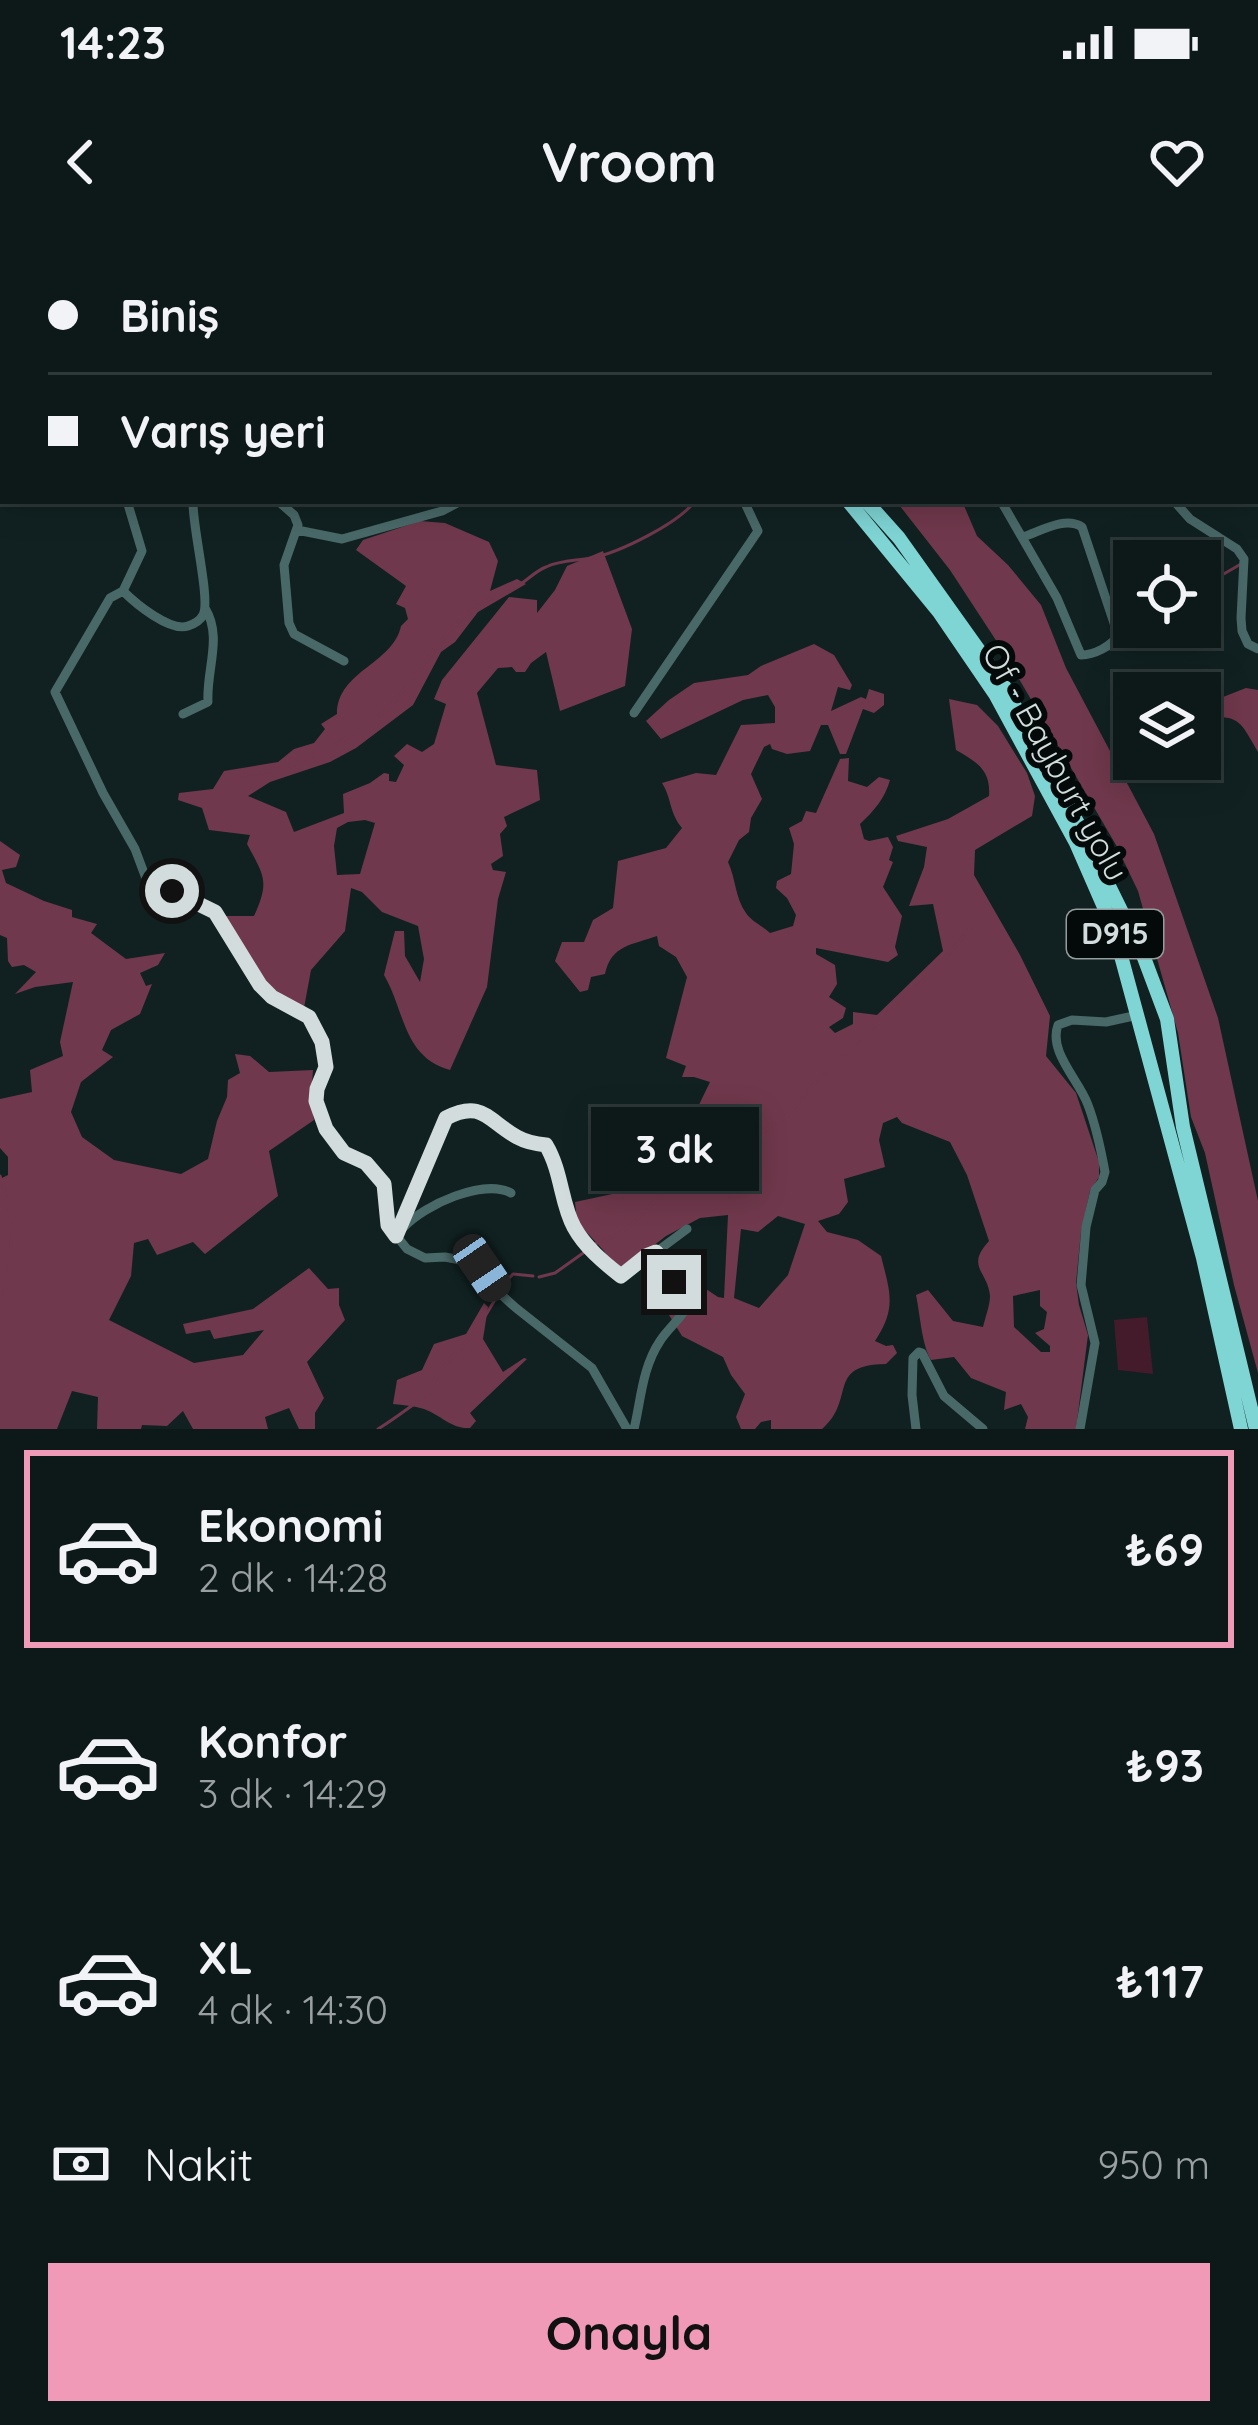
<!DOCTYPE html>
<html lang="tr">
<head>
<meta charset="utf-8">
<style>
  :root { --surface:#0d1919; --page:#1b2626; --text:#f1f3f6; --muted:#9aa0a2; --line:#2d3838; --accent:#f09ab7 }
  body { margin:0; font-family:Quicksand,sans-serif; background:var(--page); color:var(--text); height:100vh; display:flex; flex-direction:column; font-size:45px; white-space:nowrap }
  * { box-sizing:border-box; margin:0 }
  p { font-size:39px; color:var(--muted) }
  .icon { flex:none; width:66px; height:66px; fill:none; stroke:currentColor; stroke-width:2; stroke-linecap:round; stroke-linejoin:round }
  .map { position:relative; height:1189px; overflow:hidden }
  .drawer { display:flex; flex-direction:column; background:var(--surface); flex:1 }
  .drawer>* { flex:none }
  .hud { position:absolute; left:0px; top:0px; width:1260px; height:264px; box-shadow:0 6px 30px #0003,0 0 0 3px var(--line); display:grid; align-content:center; height:264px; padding:0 48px; background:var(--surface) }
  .buttons { position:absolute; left:1113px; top:300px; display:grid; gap:24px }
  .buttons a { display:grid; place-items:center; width:108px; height:108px; border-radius:0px; background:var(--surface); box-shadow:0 6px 30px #0003,0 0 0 3px var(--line); font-size:60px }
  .end { position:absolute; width:54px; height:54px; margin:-27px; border:15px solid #d2dcdc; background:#111; box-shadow:0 0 0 6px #111 }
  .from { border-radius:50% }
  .bubble { position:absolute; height:84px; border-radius:0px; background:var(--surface); box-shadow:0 6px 30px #0003,0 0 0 3px var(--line); font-size:39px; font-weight:700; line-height:84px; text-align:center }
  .car { position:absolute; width:36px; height:72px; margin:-36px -18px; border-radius:15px; box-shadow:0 0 9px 3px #0007; background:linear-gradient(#222 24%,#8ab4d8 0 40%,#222 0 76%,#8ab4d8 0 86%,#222 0) }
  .hud b { display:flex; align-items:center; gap:42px; height:114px; font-size:45px }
  .hud b+b { border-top:3px solid var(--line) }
  .hud i { width:30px; height:30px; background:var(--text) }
  ul { padding:21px 0 0; list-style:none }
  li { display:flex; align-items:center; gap:36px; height:198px; margin:0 24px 18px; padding:0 24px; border:6px solid transparent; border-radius:0px }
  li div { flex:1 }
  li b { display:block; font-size:45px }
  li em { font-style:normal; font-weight:700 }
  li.selected { border-color:var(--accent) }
  li>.icon { width:108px; height:108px; stroke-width:1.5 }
  .pay { display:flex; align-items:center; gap:30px; height:132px; padding:0 48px; font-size:45px }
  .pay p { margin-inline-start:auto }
  .button { display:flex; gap:24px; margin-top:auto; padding:24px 48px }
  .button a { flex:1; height:138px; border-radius:0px; background:var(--accent); color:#111; font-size:48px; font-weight:700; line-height:138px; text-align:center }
  .status { display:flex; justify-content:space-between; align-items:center; height:84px; padding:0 60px; background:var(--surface); direction:ltr }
  .status svg { height:33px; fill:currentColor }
  header { display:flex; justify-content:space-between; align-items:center; height:156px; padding:0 48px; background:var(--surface); font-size:54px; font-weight:700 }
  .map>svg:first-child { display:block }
  .green { fill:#431b2a }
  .forest { fill:#70384c; fill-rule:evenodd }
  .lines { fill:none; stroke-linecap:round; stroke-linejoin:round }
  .stream { stroke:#70384c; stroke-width:3 }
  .minor { stroke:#496968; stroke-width:9 }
  .highway { stroke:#7fd4d4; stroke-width:14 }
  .route { stroke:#d2dcdc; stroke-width:15 }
  .labels { text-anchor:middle; stroke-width:12; stroke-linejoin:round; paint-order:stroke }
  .shield { fill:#040909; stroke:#949d9d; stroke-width:3 }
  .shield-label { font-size:30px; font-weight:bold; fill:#d2dcdc }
  .street-label { font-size:33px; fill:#d2dcdc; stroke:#040909 }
</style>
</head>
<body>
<div class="status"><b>14:23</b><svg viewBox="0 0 49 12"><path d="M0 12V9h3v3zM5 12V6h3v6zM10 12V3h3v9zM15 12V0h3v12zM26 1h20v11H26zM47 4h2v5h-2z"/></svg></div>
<header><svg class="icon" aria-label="back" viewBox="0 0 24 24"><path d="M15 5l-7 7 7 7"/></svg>Vroom<svg class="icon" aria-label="heart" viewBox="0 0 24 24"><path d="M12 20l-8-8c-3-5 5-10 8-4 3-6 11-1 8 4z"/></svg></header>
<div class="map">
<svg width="1258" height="1189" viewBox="0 0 1258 1189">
  <rect width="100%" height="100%" fill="#112121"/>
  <path class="green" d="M1147,1077L1153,1134L1118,1130L1114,1080Z"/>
  <path class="forest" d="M896,261H962L977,296L1008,325L1041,365L1066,428L1154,594L1218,778L1258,961V1133L1234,1045L1205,913L1191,877L1178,793L1138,651L1116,605L1001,408L950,330Z
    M420,281L445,283L489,302L498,321L490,351L517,339L526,344L478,372L455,402L441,412L413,465L356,508L330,522L270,542L248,556L286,572L294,592L344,573L343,554L370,543L384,533L389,534V541L396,542L404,525L394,516L407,504L422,512L434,504L446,464L434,459L442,440L509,357L537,360V373L555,350L567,326L603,311L632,389L625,446L560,471L546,412L531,423L525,432H516L512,427L498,428L477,453L496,525L537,530L540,560L504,577L507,586L500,594L503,616L491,624L493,630L506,632L498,659L487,747L450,830C403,817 405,771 384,735L395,691H404L405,716L420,742L424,719L418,686L382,672L362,652L351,648L345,691L311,730L304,768C258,744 245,720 223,676H254C270,641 264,636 247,604L250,595L209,590L202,568L178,560L179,553L213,549L224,531L278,522L294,509L314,503L325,489L321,484L337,474C337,431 393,424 401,386L408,379L405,368L396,364L406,346L356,310L363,300ZM365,580L375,583L360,634L337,635L334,606L337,588L348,582Z
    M814,404L834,415L852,445L850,450L838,447L831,471L861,457L866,459L869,449L884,454V465L874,473L863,469L846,514H840L828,485H821L810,511L787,514L772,509L770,504L764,507L751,534L762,559L751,578L749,592L739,600L728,622C736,639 735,658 746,673C752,682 763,686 770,693L793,686L796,675L787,658L776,648L777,641L791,634L794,604L789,588L802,581L806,571L816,573L840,519L849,518L848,541L867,547L879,537L890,540C885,558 874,571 860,584L864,599L869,601L888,597L893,607L889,620L893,622L883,647L902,676L895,707L898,715L888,722L816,708V714L835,725L837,744L829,757L846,768L843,778L829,787L835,793L853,784V772L877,775L943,711L933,664L909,666L924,627L927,607L898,601L896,596L948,579L989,556C991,530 977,522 956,510L949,459L977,465L998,486L1027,533L1035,556L1032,576L975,610L974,635L1020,715L1050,776L1046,816L1076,853L1099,922V937L1090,951L1081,992L1076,1043L1079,1065L1088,1095L1076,1189H1025L1028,1177L1021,1164L1004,1170L1006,1152L971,1138L954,1117L931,1120C922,1106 920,1074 916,1055L928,1050L953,1081L983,1087C985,1078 990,1065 990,1056C988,1031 965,1027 989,1001L967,935L950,902L902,883L897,877L883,883L879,900L885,927L844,939L848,962L839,974L818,981L827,992L858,1000L881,1016C890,1052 897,1068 875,1101L886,1106L893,1105L897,1113L886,1124C825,1125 857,1159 822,1189H771V1180L761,1182L755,1189H741L736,1177L745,1154L731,1135L723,1117L682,1096L669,1075L671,1064L687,1044L697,1043L718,1057L724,1058L728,975L700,978L666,996L623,1029L610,1023L604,1011L577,982L575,962L645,947L663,905L694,887L695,873L710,842L694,837H682L686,826L666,818L687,737L676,717L659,706L657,696C632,705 611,705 605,734L591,737L588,750L580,752L555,721L562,702H584L593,680L613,668L618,621L666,608L682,588C669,572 672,559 662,543L696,533L716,535L741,485L775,483V467L768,455L743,460L661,499L646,481L669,460L694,443L748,435L761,426ZM778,976L805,984L788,1035L759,1068L734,1058L741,989L758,992ZM1040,1050V1066L1047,1072L1044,1089L1035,1093L1050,1106V1112H1041L1014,1087L1013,1056Z
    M1246,448L1258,450V512C1240,481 1240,474 1201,478L1200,466Z
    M0,601L20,615L16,627L2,630L6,643L44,661L72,670V677L97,684L91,693L126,719L165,713L158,725L140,733L146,746L152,744L140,774L111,790L102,810L113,817L81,842L71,872L82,897L114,920L181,934L208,919L217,881L227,857L228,840L240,833L235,814L250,816L269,832L313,830L311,857L314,880L269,911L278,956L205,1014L193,1002L157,1015L148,999L134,1003L131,1036L109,1080L194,1123L243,1115L264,1090L214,1099L210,1090L186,1094L183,1084L253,1069L309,1028L328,1049L339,1048V1065L345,1080L307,1122L324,1158L315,1173V1189H299L289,1168L265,1177L268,1189H193L183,1171L167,1186L142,1185L141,1189H97L98,1157L72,1151L57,1189H0V939L8,935V917L0,908V859L32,852L30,830L63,816L60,802L73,742L35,747L15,754L36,732L24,725L12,727L8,721L7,698L0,695Z
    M484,1063L488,1067L483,1099L503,1132L524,1118L527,1119L470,1173L476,1181L470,1188C451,1189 441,1175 424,1169C414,1166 403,1165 393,1164L397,1140L422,1130L434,1104L466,1094Z"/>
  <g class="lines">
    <path class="stream" d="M1257,77L1258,75
      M1257,250L1258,251
      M1208,343L1241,324
      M243,535C259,533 274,532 289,526C323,513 374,486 397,458C426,426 445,386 482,363C493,356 505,353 516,347C527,341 535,331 546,327C561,320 576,321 591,318C619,313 679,283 695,261
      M669,930L670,921L684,904L701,899L743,901L771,887L787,876L820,837L936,729L972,686
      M0,936C18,984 11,1026 0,1073
      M594,1004C626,996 646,972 667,946L668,940
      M539,1037L555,1033L586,1011
      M501,1047L513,1034L533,1036
      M378,1189C396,1178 412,1165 430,1153C437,1128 453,1117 469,1099C480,1087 488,1071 496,1058"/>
    <path class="minor" d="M207,0V3
      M401,0L404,3
      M500,0L503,3
      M735,0L738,3
      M745,0L747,3
      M973,0L977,3
      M953,3L955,0
      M193,261C192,286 211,361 203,375C200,381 194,384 188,386C170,392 136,364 123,351L110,358L55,452L103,553L135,609L147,641L190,658L215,672L260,745L272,757L309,777L322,802L327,827L317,849L316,861L326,889L344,913L366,923L384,944L388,985L407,1009L425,1018L445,1017L471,1022L482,1028L497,1051L516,1068L592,1128L627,1189
      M278,261L294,275L298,285L284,325L289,383L294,394L344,421
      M1001,261L1057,358L1081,415C1094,415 1112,406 1118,395L1082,287C1065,276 1041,291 1023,297
      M1174,261L1190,279L1237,309L1244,319L1241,378L1242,391L1248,404L1258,409
      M297,290L342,299L442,271L461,261
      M123,351L142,311L127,261
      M634,473L758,291L744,261
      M183,474L208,462C206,430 223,397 205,368
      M404,987C424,965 484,938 511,953
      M396,996L446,878C482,859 488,881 517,897C525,902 536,904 546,905L554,918L573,985L599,1019L621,1036L646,1016L656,1012C661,1017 686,1056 687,1061C687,1064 686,1067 685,1070C678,1081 667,1090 660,1101C642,1128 641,1160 634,1189
      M656,1012L687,989
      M916,1189L912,1155L913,1118L919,1112L922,1113L944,1156L983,1189
      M1080,1189L1095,1103L1081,1045L1086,987L1095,950L1102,942L1105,932C1101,910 1096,886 1088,865C1079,840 1048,812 1058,785L1072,780L1106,782L1138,775"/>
    <path class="highway" d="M603,0L606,3
      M620,0L622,3
      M848,261L939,372L995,454L1076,603L1114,690L1203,1018L1241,1189
      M866,261L899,298L1003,444L1081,589L1143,715L1167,779L1183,887L1256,1189"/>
  </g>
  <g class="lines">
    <path class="route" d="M172,651L215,672L260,745L272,757L309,777L322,802L326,827L317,849L316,861L326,889L344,913L366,923L384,944L388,985L396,996L446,878C482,859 488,881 517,897C526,902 536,904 546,905C562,932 561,964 574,987C585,1007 603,1022 621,1036L646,1016L656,1012L671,1030L674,1042"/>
  </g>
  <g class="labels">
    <rect class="shield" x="1067" y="670" width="96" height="48" rx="9"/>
    <g class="shield-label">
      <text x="1115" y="704">D915</text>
    </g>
    <g class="street-label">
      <text transform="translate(1056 522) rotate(61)" y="12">Of - Bayburt yolu</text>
    </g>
  </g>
</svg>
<div class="buttons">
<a><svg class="icon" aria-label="locate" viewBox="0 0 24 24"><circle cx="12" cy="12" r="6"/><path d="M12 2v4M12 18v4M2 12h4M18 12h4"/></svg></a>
<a><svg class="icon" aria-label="layers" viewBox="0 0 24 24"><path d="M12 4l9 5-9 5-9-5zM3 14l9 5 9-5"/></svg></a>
</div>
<i class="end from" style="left:172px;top:651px"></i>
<i class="end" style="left:674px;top:1042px"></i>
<div class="bubble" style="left:591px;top:867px;width:168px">3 dk</div>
<i class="car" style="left:482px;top:1028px;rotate:146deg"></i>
<div class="hud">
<b><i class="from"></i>Biniş</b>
<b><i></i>Varış yeri</b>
</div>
</div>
<section class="drawer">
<ul>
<li class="selected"><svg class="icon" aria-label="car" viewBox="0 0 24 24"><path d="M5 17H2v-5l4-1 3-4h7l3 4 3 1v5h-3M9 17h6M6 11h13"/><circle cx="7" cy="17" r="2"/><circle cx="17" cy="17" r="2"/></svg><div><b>Ekonomi</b><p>2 dk · 14:28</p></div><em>₺69</em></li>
<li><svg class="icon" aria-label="car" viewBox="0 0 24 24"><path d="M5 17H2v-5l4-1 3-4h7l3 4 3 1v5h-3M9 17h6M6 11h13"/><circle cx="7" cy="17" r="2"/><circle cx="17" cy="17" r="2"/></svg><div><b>Konfor</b><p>3 dk · 14:29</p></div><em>₺93</em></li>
<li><svg class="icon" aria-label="car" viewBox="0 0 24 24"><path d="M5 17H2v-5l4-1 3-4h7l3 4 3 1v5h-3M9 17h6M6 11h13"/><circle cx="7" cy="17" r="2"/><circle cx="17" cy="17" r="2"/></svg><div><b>XL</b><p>4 dk · 14:30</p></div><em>₺117</em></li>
</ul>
<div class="pay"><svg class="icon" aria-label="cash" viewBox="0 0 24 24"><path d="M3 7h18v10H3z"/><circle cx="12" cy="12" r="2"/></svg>Nakit<p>950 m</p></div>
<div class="button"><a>Onayla</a></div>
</section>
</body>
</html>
